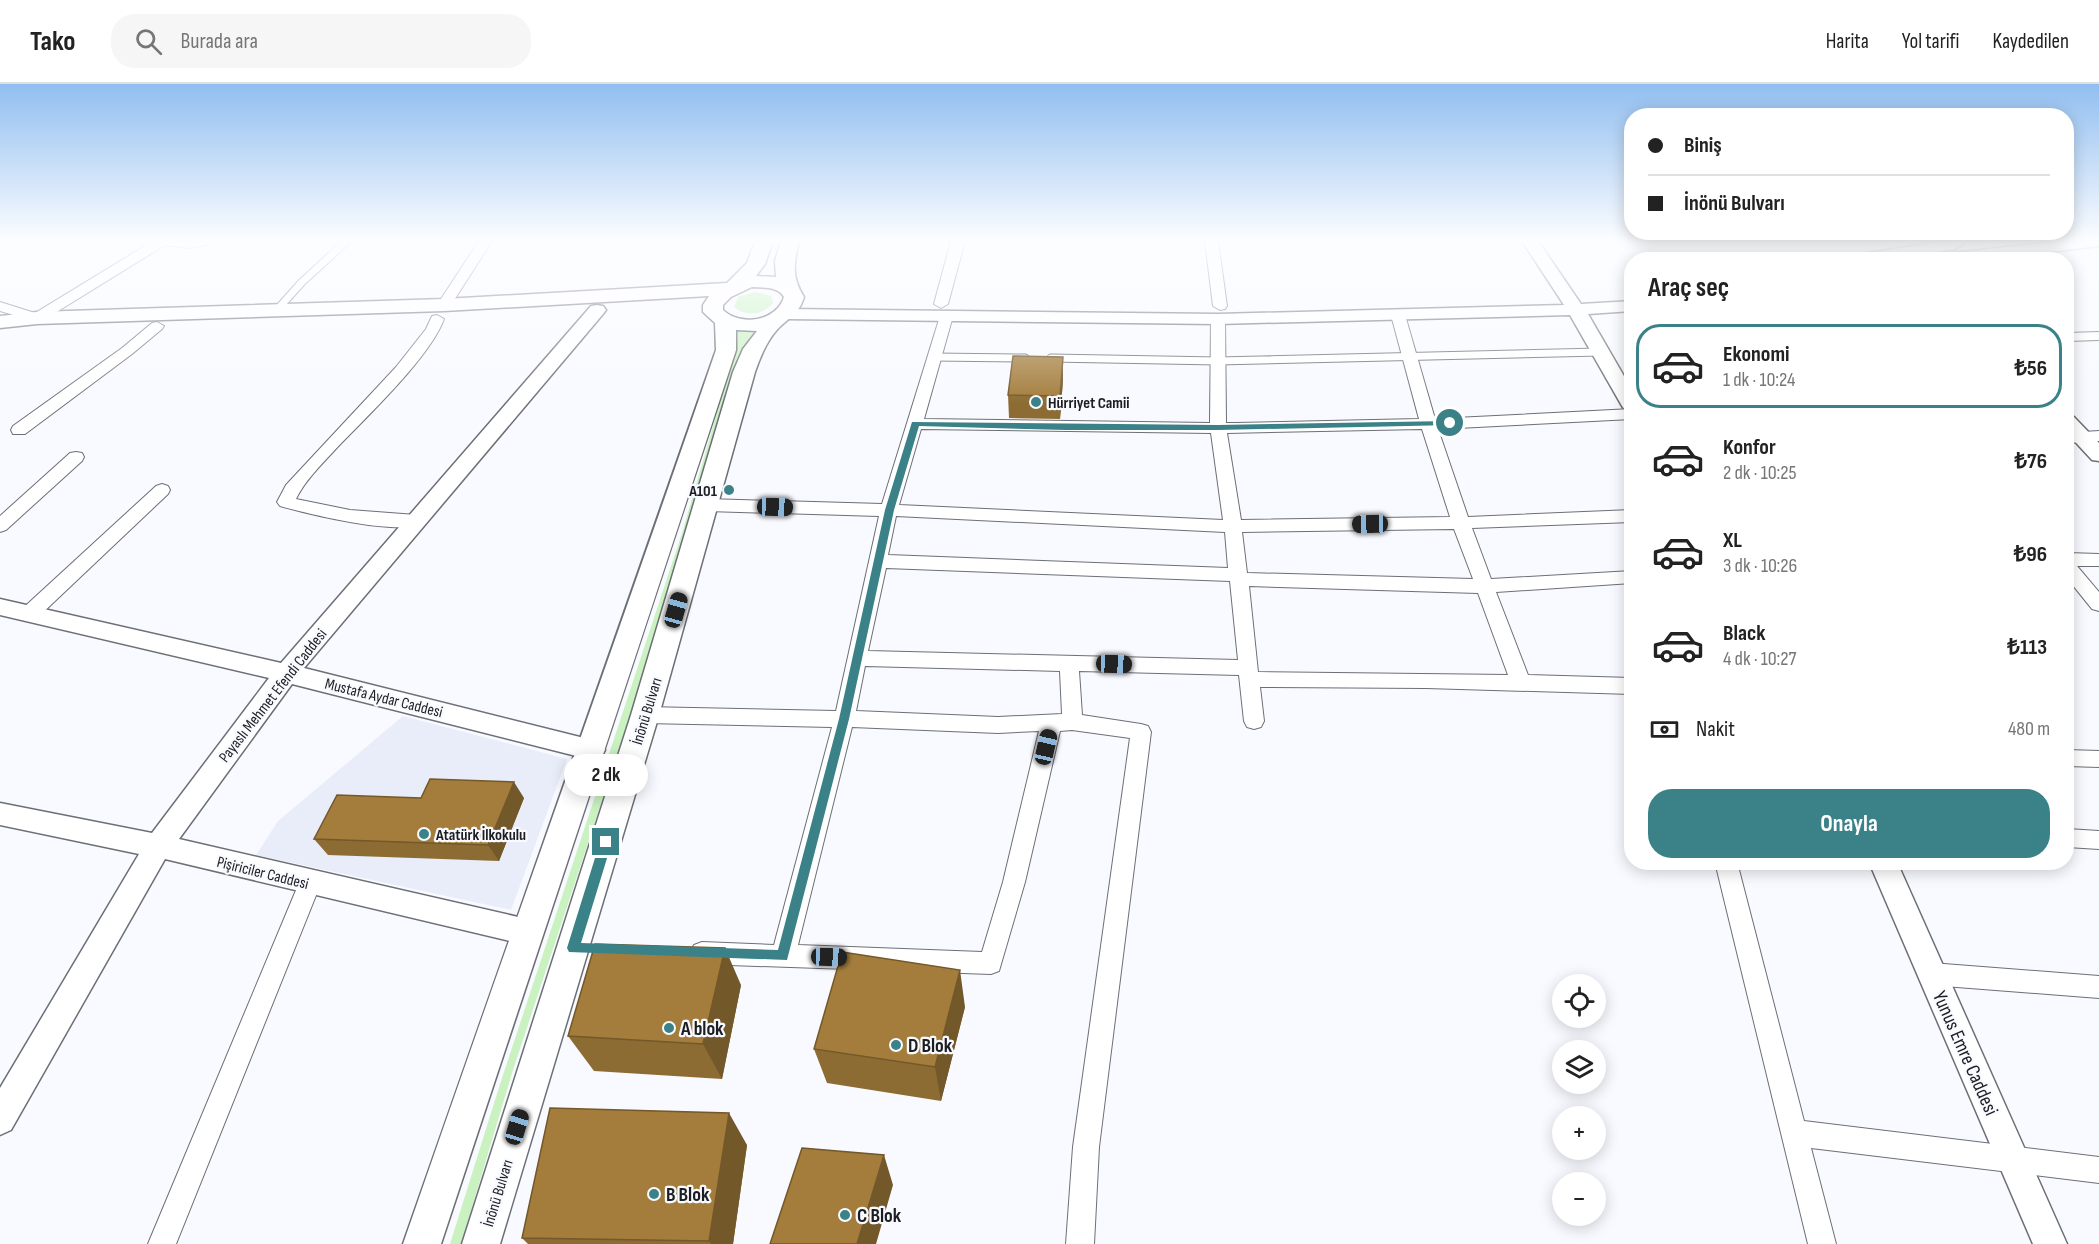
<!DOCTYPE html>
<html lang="tr">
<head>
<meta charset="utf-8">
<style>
  :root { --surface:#fff; --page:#f6f6f6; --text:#222; --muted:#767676; --line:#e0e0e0; --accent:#3a8288 }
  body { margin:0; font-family:"Sofia Sans Condensed",sans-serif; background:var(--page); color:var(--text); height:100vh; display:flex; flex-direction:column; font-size:22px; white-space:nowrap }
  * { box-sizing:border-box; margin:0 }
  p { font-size:20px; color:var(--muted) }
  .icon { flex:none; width:33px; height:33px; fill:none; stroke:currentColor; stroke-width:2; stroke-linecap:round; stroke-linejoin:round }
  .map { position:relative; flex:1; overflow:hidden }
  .details { position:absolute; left:1624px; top:168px; width:450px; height:618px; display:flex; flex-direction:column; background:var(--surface); border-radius:24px; box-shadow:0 3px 15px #0003 }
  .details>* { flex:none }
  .banner { position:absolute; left:1624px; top:24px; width:450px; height:132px; border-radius:24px; box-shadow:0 3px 15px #0003; display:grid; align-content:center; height:132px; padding:0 24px; background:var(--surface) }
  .tools { position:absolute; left:1552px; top:890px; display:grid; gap:12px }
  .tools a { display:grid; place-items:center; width:54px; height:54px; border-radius:50%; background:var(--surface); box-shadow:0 3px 15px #0003; font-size:30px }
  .end { position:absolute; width:27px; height:27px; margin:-14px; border:8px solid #3a8288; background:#fff; box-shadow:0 0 0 3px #fff }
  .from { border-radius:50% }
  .bubble { position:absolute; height:42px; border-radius:21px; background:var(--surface); box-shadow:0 3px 15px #0003; font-size:20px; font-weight:700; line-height:42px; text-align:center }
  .car { position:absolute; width:18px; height:36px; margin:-18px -9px; border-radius:8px; box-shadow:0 0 4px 2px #0007; background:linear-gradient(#222 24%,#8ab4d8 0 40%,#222 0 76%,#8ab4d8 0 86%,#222 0) }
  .banner b { display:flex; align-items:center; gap:21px; height:57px; font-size:22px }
  .banner b+b { border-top:2px solid var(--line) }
  .banner i { width:15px; height:15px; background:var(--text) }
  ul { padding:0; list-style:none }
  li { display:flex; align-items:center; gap:18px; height:84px; margin:0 12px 9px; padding:0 12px; border:3px solid transparent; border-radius:24px }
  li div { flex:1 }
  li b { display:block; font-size:22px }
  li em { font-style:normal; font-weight:700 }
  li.selected { border-color:var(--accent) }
  li>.icon { width:54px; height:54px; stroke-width:1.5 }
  h2 { padding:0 24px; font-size:27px; line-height:72px }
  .pay { display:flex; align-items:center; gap:15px; height:66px; padding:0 24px; font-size:22px }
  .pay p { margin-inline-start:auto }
  .button { display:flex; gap:12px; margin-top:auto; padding:12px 24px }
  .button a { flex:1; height:69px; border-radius:24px; background:var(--accent); color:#fff; font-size:24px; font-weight:700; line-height:69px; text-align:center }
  header { display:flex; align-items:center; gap:36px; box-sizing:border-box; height:84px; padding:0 30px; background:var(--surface); border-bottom:2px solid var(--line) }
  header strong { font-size:28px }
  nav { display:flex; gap:33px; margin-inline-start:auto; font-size:21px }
  .search { width:420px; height:54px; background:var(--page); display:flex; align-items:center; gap:15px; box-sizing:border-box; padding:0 21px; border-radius:24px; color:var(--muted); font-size:22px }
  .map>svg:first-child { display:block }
  .built { fill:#e8edf9 }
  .green { fill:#caf2c1 }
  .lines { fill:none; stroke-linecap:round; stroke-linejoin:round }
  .service-casing { stroke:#6c6f76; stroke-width:9 }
  .minor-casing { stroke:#6c6f76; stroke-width:2 }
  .tertiary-casing { stroke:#6c6f76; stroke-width:3 }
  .secondary-casing { stroke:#6c6f76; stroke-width:3 }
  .service { stroke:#fff; stroke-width:7 }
  .minor { fill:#fff; fill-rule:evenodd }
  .tertiary { fill:#fff; fill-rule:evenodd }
  .secondary { fill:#fff; fill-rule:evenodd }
  .wall { fill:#8d6c34 }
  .shaded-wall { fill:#73582a }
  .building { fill:#a47d3c; stroke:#73582a; stroke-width:1.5 }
  .route { fill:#3a8288 }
  .poi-dot { fill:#3a8288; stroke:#f8faff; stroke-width:2 }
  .labels { text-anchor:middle; stroke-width:4.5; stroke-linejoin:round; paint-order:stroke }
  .poi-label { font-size:16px; font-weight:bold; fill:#1d1e21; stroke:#f8faff; text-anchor:start }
  .street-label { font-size:16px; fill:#1d1e21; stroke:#f8faff }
  .near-poi-label { font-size:20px; font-weight:bold; fill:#1d1e21; stroke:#f8faff; text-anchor:start }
  .near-street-label { font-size:20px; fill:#1d1e21; stroke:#f8faff }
</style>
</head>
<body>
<header>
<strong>Tako</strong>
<div class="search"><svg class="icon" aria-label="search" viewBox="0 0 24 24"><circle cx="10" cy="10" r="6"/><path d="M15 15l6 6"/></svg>Burada ara</div>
<nav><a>Harita</a><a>Yol tarifi</a><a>Kaydedilen</a></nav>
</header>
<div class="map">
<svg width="2099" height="1160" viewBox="0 0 2099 1160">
  <rect width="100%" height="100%" fill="#f8faff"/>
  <path class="built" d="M403,632L567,675L511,826L256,771L278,737Z"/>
  <path class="green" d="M755,208L771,212L773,219C764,231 745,233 734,223L738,213Z
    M757,247L746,259L734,288L642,596L513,986L461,1160H450L501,997L682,449L737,260L735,248Z"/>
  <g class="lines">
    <g class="service-casing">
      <path id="service" d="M276,227L302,198L347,157
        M934,273L1025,274
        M1051,274L1218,277L1601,268"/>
    </g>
    <g class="minor-casing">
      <path id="minor" d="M153,157L208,158L206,161L189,164L165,161L42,237L37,238L0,227V218L35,229Z
        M479,157H492L449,224H439L437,221Z
        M951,157H965L948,220L941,224L934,220Z
        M1205,157H1218L1227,222L1225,225L1220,226L1213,222Z
        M1398,227L1405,231L1435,335L1632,325V335L1438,345L1468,433L1632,426V438L1472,444L1491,495L1632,487V499L1496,508L1528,591L1632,594V610L1426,604L1260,603L1264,637L1261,643L1254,645L1247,643L1244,637L1239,591L1079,587L1082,631L1141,640L1148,642L1151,648L1099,1063L1094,1160H1066L1073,1063L1130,654L1072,646L1060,647L1025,798L999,887L991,890L702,880L694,877L690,869L694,861L702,858L774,861L832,643L645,639L638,637L635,631L638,625L645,623L836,627L879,432L707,427L701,425L698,421L701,417L707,415L882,420L941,229L946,228L953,232L924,335L1210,339L1211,235L1218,231L1225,235L1226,339H1236L1419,335L1391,231ZM921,345L1211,349L1223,436L899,421ZM1422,345L1450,433L1241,436L1227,349ZM896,432L1225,448L1228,484L888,471ZM1454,445L1473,495L1247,489L1242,448ZM886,484L1230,497L1238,576L868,567ZM1249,502L1478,509L1508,591L1258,588ZM865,582L1060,587L1062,630L998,633L856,627ZM852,643L998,649L1039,647L1003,798L982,868L798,861Z
        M437,231L444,235C430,274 363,336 333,368C320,382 304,398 296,415L350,426L416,431L422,433L425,437L422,441C391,450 312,431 280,422L277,418L286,401L396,283L426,245L432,232Z
        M157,238L164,242L162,245L132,270L25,350H13L11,346L13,342L122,264L152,239Z
        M2099,248V256L2067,257V249Z
        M2099,347V357L2067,359V349Z
        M76,368L82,369L84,373L82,377L6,446L0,448V432L70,369Z
        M162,400L168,402L170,406L168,410L36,535L29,537L22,535L20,530L22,525L156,402Z
        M2067,469L2099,470V482H2077L2099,508V527L2092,525L2067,494Z
        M2067,666L2099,667V683L2067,682Z
        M2067,745L2099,747V765L2067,763Z
        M1715,778H1737L1804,1037L2099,1073V1099L1811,1064L1836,1160H1808Z
        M310,789L318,792L321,799L176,1160H148L299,799L302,792Z
        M1931,879L2099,892V914L1931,901L1923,898L1919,890L1923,882Z"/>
    </g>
    <g class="tertiary-casing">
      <path id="tertiary" d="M1522,157H1538L1581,220L1632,217V227L1588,230L1632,306V328L1625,326L1622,322L1570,231L1218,240L787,235L781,234L778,230L781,226L787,225L1218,230L1564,221Z
        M1945,157H1961L1963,160L1955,165L1890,176H1848L1856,171Z
        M2060,157H2099V162L1983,176H1927L1935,171Z
        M597,221L603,222L606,226L603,230L304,584L592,656L601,659L605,666L601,673L592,676L292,600L179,755L527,835L537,839L541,848L537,857L527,861L165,775L11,1046L0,1051V1004L139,770L0,741V719L152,749L269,594L0,531V515L281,579L591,222Z
        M2067,331L2074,333L2099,359V377L2092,376L2067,349Z
        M1869,778H1897L2067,1160H2033Z"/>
    </g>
    <g class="secondary-casing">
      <path id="secondary" d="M755,157H773L765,180L756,192L776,193L775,177L781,157H799C794,179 791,192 804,213C800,226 794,231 784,239C769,251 761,271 755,288L659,631L500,1160H462L631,631L733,288L743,265L757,247L736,246V266C639,564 539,862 441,1160H403C506,862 613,565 716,266L715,239L703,228V221L709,212L444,227L37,240L0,244V232L37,228L444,215L727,199L747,179ZM752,203C763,204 778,202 784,213C777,237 741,243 723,226V221L731,213Z"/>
    </g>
    <use href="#service" class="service"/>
    <use href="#minor" class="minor"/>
    <use href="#tertiary" class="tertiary"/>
    <use href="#secondary" class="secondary"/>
  </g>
  <path class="wall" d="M1063,296L1060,335L1009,334L1008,311Z
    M421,714H524L499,777L328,771L314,755Z
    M741,901L722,995L594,987L568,952Z
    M965,923L941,1017L827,999L814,965Z
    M747,1061L733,1160H528L522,1154Z"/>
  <path class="shaded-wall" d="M1063,273V296L1060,335V312Z
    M514,698L524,714L499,777L488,761Z
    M725,864L741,901L722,995L703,960Z
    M960,886L965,923L941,1017L935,983Z
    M729,1029L747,1061L733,1160H711L709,1157Z
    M884,1071L893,1101L876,1160H857Z"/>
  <path class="building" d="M1013,272L1063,273L1060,312L1008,311Z
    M430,695L514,698L488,761L314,755L337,711L421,714Z
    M595,860L725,864L703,960L568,952Z
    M842,868L960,886L935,983L814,965Z
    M550,1024L729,1029L709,1157L522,1154Z
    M802,1064L884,1071L857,1160H770Z"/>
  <linearGradient id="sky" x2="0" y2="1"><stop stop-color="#91bef0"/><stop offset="0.49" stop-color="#fcfdff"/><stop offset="1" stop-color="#fcfdff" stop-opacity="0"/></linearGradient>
  <rect width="2099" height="319" fill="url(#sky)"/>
  <path class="route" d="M1450,337H1453V341L1218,346H1066L919,342L894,426L849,635L787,876L569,868L567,864L600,758L606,753L612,758L581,859L778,866L839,635L885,426L912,338L1218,341Z"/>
  <g class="poi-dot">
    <circle cx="1036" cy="318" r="6"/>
    <circle cx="729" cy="406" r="6"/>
    <circle cx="424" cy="750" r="6"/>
    <circle cx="669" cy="944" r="6"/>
    <circle cx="896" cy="961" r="6"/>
    <circle cx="654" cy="1110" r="6"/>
    <circle cx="845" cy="1131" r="6"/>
  </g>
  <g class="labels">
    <g class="poi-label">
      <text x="1048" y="324">Hürriyet Camii</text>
      <text x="717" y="412" text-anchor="end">A101</text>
      <text x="436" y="756">Atatürk İlkokulu</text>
    </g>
    <g class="street-label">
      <text transform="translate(272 611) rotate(-52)" y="6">Payaslı Mehmet Efendi Caddesi</text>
      <text transform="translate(384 613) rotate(14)" y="6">Mustafa Aydar Caddesi</text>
      <text transform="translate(646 627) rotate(-73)" y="6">İnönü Bulvarı</text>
      <text transform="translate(263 788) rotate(14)" y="6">Pişiriciler Caddesi</text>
      <text transform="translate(497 1109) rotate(-73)" y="6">İnönü Bulvarı</text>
    </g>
    <g class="near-poi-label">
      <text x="681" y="951">A blok</text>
      <text x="908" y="968">D Blok</text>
      <text x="666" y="1117">B Blok</text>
      <text x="857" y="1138">C Blok</text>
    </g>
    <g class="near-street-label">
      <text transform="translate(1966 969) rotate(66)" y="7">Yunus Emre Caddesi</text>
    </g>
  </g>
</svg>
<div class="tools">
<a><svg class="icon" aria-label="locate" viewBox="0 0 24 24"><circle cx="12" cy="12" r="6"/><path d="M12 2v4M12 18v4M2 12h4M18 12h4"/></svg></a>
<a><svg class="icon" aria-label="layers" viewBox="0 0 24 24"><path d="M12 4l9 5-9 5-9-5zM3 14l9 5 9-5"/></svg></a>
<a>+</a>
<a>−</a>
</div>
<i class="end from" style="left:1450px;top:339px"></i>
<i class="end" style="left:606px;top:758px"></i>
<div class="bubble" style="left:564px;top:670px;width:84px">2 dk</div>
<i class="car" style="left:775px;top:423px;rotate:92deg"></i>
<i class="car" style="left:1370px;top:440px;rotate:269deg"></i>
<i class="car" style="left:676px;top:526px;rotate:16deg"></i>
<i class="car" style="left:1114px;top:580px;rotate:92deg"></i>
<i class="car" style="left:1046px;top:663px;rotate:13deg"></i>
<i class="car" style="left:829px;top:873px;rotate:92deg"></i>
<i class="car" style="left:517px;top:1043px;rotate:17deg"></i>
<div class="banner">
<b><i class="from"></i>Biniş</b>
<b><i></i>İnönü Bulvarı</b>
</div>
<section class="details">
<h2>Araç seç</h2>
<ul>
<li class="selected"><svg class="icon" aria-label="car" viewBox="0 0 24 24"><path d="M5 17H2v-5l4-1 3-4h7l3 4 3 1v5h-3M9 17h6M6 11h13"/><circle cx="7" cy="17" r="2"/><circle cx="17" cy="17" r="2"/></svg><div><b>Ekonomi</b><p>1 dk · 10:24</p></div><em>₺56</em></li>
<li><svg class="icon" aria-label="car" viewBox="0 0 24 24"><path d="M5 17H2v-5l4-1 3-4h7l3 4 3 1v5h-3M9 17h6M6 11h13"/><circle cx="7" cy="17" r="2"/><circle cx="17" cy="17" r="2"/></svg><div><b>Konfor</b><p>2 dk · 10:25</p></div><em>₺76</em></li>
<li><svg class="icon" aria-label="car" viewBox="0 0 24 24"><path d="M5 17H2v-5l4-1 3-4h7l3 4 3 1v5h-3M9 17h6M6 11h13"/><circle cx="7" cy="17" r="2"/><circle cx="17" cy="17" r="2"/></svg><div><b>XL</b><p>3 dk · 10:26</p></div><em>₺96</em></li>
<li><svg class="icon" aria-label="car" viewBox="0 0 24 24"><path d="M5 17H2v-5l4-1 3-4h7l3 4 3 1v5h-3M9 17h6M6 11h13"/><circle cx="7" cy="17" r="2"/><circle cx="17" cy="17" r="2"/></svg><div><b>Black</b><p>4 dk · 10:27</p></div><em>₺113</em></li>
</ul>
<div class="pay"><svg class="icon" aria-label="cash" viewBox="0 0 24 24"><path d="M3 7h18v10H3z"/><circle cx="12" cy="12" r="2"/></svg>Nakit<p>480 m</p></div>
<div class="button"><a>Onayla</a></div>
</section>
</div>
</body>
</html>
